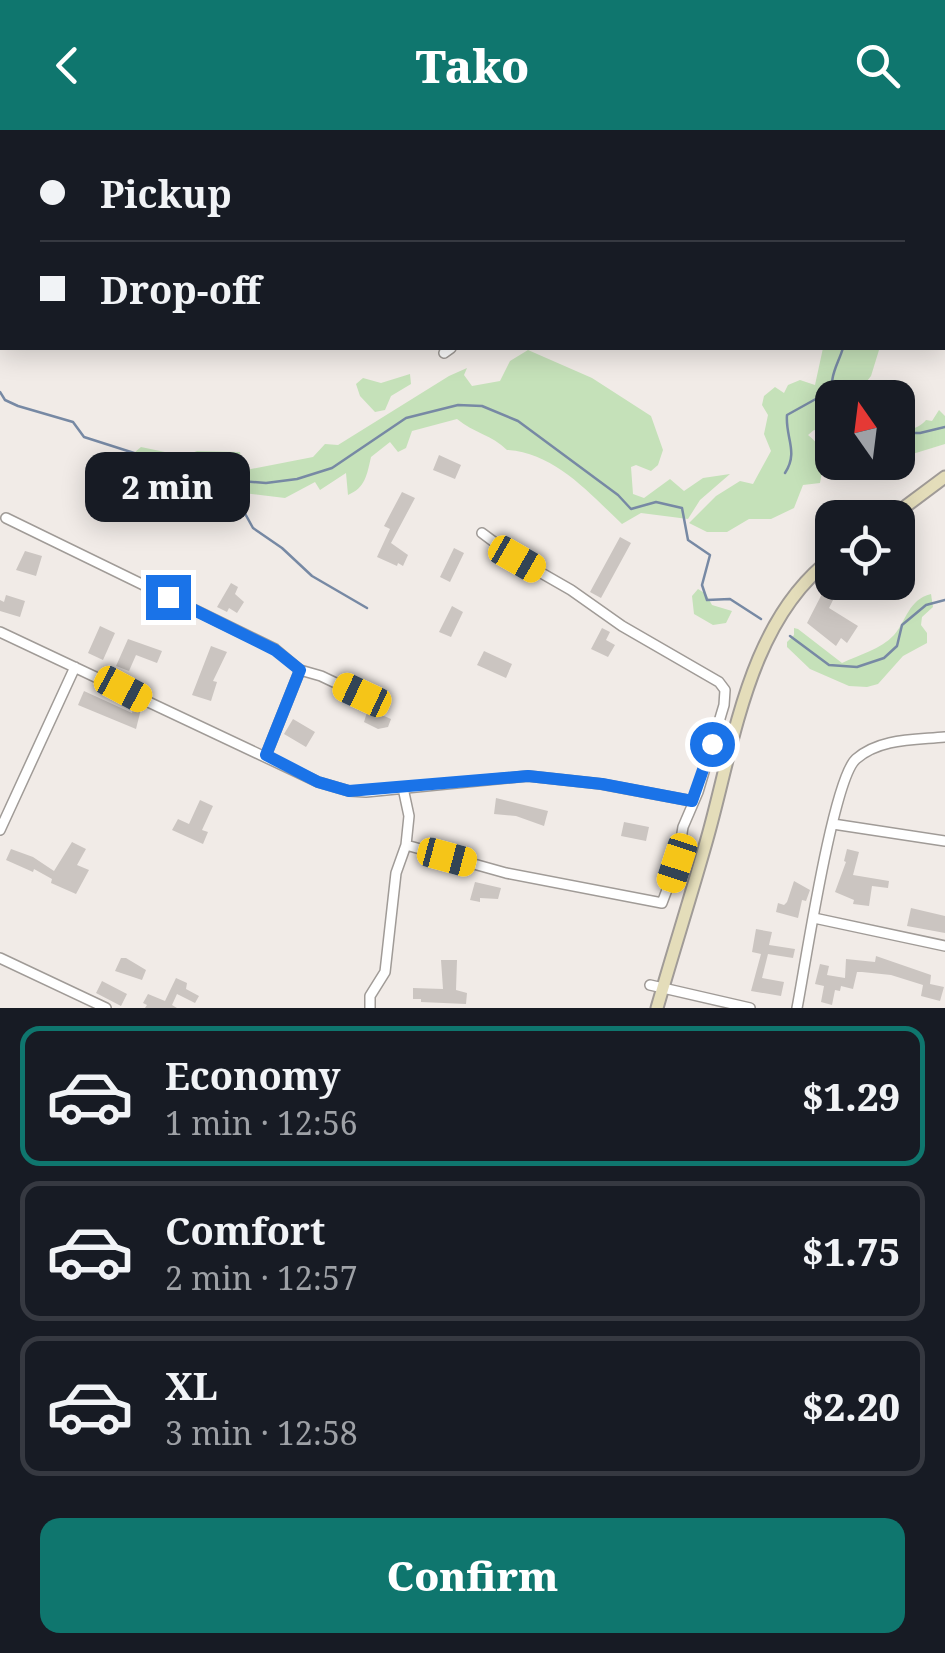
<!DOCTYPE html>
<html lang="en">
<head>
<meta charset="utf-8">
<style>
  :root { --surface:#171b24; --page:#20242c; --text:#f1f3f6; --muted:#9ea1a6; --line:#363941; --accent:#0f766e }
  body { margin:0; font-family:"Noto Serif",serif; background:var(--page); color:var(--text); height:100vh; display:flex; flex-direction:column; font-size:38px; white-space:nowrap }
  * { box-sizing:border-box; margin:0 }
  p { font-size:32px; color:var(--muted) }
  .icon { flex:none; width:55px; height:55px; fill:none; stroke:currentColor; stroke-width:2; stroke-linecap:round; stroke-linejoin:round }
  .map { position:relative; height:878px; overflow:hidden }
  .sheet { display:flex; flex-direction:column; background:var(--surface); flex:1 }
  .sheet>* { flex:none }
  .guide { position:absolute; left:0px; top:0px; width:945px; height:220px; box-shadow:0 5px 25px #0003; display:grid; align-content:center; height:220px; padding:0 40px; background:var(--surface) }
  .needle { width:65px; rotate:346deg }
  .buttons { position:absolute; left:815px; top:250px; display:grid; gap:20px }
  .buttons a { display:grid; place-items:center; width:100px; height:100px; border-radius:20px; background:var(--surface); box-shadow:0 5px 25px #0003; font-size:50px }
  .end { position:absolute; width:45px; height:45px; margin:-22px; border:12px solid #1a73e8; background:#fff; box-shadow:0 0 0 5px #fff }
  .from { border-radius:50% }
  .bubble { position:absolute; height:70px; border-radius:20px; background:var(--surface); box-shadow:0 5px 25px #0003; font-size:32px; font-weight:800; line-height:70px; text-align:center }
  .car { position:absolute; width:30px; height:60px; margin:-30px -15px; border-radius:12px; box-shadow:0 0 8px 2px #0007; background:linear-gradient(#f5c518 24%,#345 0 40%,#f5c518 0 76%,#345 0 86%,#f5c518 0) }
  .guide b { display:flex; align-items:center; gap:35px; height:95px; font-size:38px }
  .guide b+b { border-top:2px solid var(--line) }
  .guide i { width:25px; height:25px; background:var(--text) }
  ul { padding:18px 0 0; list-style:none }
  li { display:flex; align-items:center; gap:30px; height:140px; margin:0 20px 15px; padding:0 20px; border:5px solid var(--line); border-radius:20px }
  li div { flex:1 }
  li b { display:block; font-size:38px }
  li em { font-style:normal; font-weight:800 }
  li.active { border-color:var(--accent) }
  li>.icon { width:90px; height:90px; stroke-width:1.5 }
  .button { display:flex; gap:20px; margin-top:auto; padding:20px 40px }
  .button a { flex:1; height:115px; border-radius:20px; background:var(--accent); color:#fff; font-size:40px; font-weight:800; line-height:115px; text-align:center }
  header { display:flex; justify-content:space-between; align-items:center; height:130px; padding:0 40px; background:var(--accent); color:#fff; font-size:45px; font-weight:800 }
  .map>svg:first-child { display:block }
  .green { fill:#c5e1b9 }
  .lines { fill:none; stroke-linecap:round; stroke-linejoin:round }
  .stream { stroke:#7789a4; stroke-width:2.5 }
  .building { fill:#cbc5c1 }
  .street-casing { stroke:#a09b97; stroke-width:12 }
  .secondary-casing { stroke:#a09b97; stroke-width:15 }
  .street { stroke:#fff; stroke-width:9 }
  .secondary { stroke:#e4ddba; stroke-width:11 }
  .route { stroke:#1a73e8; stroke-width:12 }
</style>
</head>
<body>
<header><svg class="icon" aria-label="back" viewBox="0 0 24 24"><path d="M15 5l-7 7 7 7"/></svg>Tako<svg class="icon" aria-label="search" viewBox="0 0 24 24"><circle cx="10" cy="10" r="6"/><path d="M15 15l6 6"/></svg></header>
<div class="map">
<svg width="945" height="878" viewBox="0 0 945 878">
  <rect width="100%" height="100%" fill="#f1ebe7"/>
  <path class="green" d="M823,218L879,220L871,246L860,260L848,259V264L857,267L832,268V305L814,300L808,305C826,319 824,332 820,353L803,355L794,378L771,389H749L727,402H707L689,393L716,366L740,351L753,354L771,321L764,304L768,285L762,275L764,266L775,257L784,263L788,255L800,250L815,255Z
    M528,220L592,248L651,286L663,320L658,335L651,341L636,335L631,337L633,364L644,368L670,349L684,361L703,348L730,344L700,370L688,389L641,383L622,394C589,363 555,323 507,320C492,305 474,303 457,289L412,301L406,318L398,322L390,312L371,327C367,345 365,358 348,365L346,343L320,360L315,352L285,368L235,362L231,375L220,380L208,352L195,345L156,351L161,342L123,332L141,317L184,326L197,321L240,322L242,332L235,336L236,342L313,327L325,314L338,315L449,246L467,238L464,245L472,256L500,251L510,231Z
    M410,244L411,254L391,266L385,280L375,282L360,266L356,254L363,248L381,253Z
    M939,280L945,286V314L906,326L898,324V297C909,301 918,299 926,290L932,291Z
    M698,459L706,464L712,475L732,481L726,493L713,495L694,484L692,466Z
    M931,464L933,477L922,487L921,495L927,503V513L903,526L878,554L867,557L849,556L810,539L787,517V512L794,505V498L798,499L842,533C859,525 881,519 894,505C907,490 908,470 931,464Z"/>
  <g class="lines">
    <path class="stream" d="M0,262L5,270L18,276L73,292L84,307L156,330L190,337L227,350L266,353L297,349L332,338L406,288L458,275L482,276L518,291L618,365L631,379L656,372L682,378L688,410L710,425L702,455L707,470L730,469L761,489
      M836,268C826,250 838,235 843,218
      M898,303H920L945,297
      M785,343C799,322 785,307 787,285L832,260
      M227,351L253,398L282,418L312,446L367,478
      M790,506L829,535L857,537L884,528L897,516L902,495L926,475L945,470"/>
  </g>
  <path class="building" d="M439,325L461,335L455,349L433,340Z
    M402,362L415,368L391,413L408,425L403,436L398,433L397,436L377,427L390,399L384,396Z
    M620,407L631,413L601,468L590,462Z
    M454,418L464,423L450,452L440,447Z
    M25,421L42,426L36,446L16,440Z
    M231,453L238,457L235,464L244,472L237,483L229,478L227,482L217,477Z
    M824,460L835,466L829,478L858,496L847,513L841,508L836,516L807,493Z
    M6,465L25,471L20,487L0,481V470L4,472Z
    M452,476L463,482L451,507L439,502Z
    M100,496L115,503L103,530L88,523Z
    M602,498L610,502L606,510L615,515L608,527L591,519Z
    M128,509L162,521L157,533L136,525L129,541L116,536Z
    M211,516L227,522L213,551L217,552L211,571L192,565Z
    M484,521L512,534L506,548L477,535Z
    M84,561L132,583L134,577L141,579L136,599L78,575Z
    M368,579L391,589L388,597L378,599L364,592Z
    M293,589L315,602L306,617L284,604Z
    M496,668L548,681L544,696L516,686L494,684Z
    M200,670L213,676L202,700L208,702L203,714L172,700L178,689L189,694Z
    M624,692L649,697L646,711L621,706Z
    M72,712L86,719L77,735L89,740L76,764L51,753L52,749L34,739L33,742L6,730L11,719L33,727L54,741Z
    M847,719L859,722L853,745L889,751L888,758L872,756L869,776L853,774L854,770L835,762L846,732L844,731Z
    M794,751L810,760L806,771L802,770L798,788L776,782L778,773L784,775L787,772Z
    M475,752L501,758L498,769L480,768V772L470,770Z
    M911,778L945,786V803L907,796Z
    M756,799L772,802L769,815L795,819L793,828L768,824L762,848L784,852L781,866L751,861L761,824L752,822Z
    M876,826L931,845L930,854L944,857L940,871L921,866L923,855L891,845L862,842H857L853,859L841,856L840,861L835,860L832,875L821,872L824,856L815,854L820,834L829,836L827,845L845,848L846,829L875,832Z
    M121,828H126L146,840L142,850L115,841Z
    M441,830H457L456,860L467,863L466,874L421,872V869H413V858L443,859Z
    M176,848L187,853L186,859L199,866L195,873L177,864L172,875L177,878H145L147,875L143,873L148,864L165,871Z
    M102,851L127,864L121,876L96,863Z"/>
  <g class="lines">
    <g class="street-casing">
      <path id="street" d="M166,2L170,0
        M0,93L2,91
        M942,101L945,100
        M444,223L451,218
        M6,388L275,519L300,540L321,546L361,565
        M0,502L318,652L349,661L366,662L528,646L601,654L692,671
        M266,625L300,540
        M833,694L945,711
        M0,700L75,537
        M406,715L506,743L662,773L677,733L683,697L698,662L724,575L725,560L719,552L622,496L571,460L517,429L482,403
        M814,788L945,816
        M0,828L106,878
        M650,855L750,878
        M370,878V866L385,842L396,743L406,715L409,686L403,658
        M797,878C805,837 833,649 856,629C880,608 915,610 945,607"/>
    </g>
    <g class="secondary-casing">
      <path id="secondary" d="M890,388L945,347
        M657,878C673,822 691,766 707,709C734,614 748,491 832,428"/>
    </g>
    <use href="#street" class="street"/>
    <use href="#secondary" class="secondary"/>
  </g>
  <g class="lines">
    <path class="route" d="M168,467L275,520L300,540L266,625L318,652L349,661L528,646L602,654L692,671L712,614"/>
  </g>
</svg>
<div class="buttons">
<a><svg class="needle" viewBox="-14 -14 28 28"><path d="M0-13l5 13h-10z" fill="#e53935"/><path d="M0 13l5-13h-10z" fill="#9ea1a6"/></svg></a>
<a><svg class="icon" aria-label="locate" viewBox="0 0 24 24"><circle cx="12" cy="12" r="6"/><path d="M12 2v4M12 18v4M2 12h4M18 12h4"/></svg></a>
</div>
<i class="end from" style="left:712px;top:614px"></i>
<i class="end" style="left:168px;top:467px"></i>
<div class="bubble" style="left:85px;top:322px;width:165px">2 min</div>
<i class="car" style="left:517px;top:429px;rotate:120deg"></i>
<i class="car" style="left:123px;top:559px;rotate:118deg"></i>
<i class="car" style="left:362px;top:565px;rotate:295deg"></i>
<i class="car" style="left:447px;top:727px;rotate:105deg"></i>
<i class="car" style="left:677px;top:733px;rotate:198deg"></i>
<div class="guide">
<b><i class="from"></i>Pickup</b>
<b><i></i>Drop-off</b>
</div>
</div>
<section class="sheet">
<ul>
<li class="active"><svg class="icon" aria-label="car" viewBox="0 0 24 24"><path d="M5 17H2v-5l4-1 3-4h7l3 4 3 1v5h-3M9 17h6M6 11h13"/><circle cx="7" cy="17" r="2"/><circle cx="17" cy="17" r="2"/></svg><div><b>Economy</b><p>1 min · 12:56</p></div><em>$1.29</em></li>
<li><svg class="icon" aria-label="car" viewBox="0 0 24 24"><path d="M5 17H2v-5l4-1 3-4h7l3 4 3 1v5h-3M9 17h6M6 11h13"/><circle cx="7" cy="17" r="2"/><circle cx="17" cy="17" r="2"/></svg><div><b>Comfort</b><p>2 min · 12:57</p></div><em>$1.75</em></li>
<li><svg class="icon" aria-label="car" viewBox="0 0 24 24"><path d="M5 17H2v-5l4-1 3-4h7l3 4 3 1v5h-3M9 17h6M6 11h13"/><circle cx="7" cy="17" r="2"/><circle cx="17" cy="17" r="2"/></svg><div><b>XL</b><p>3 min · 12:58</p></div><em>$2.20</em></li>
</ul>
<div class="button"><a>Confirm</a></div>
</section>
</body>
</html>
